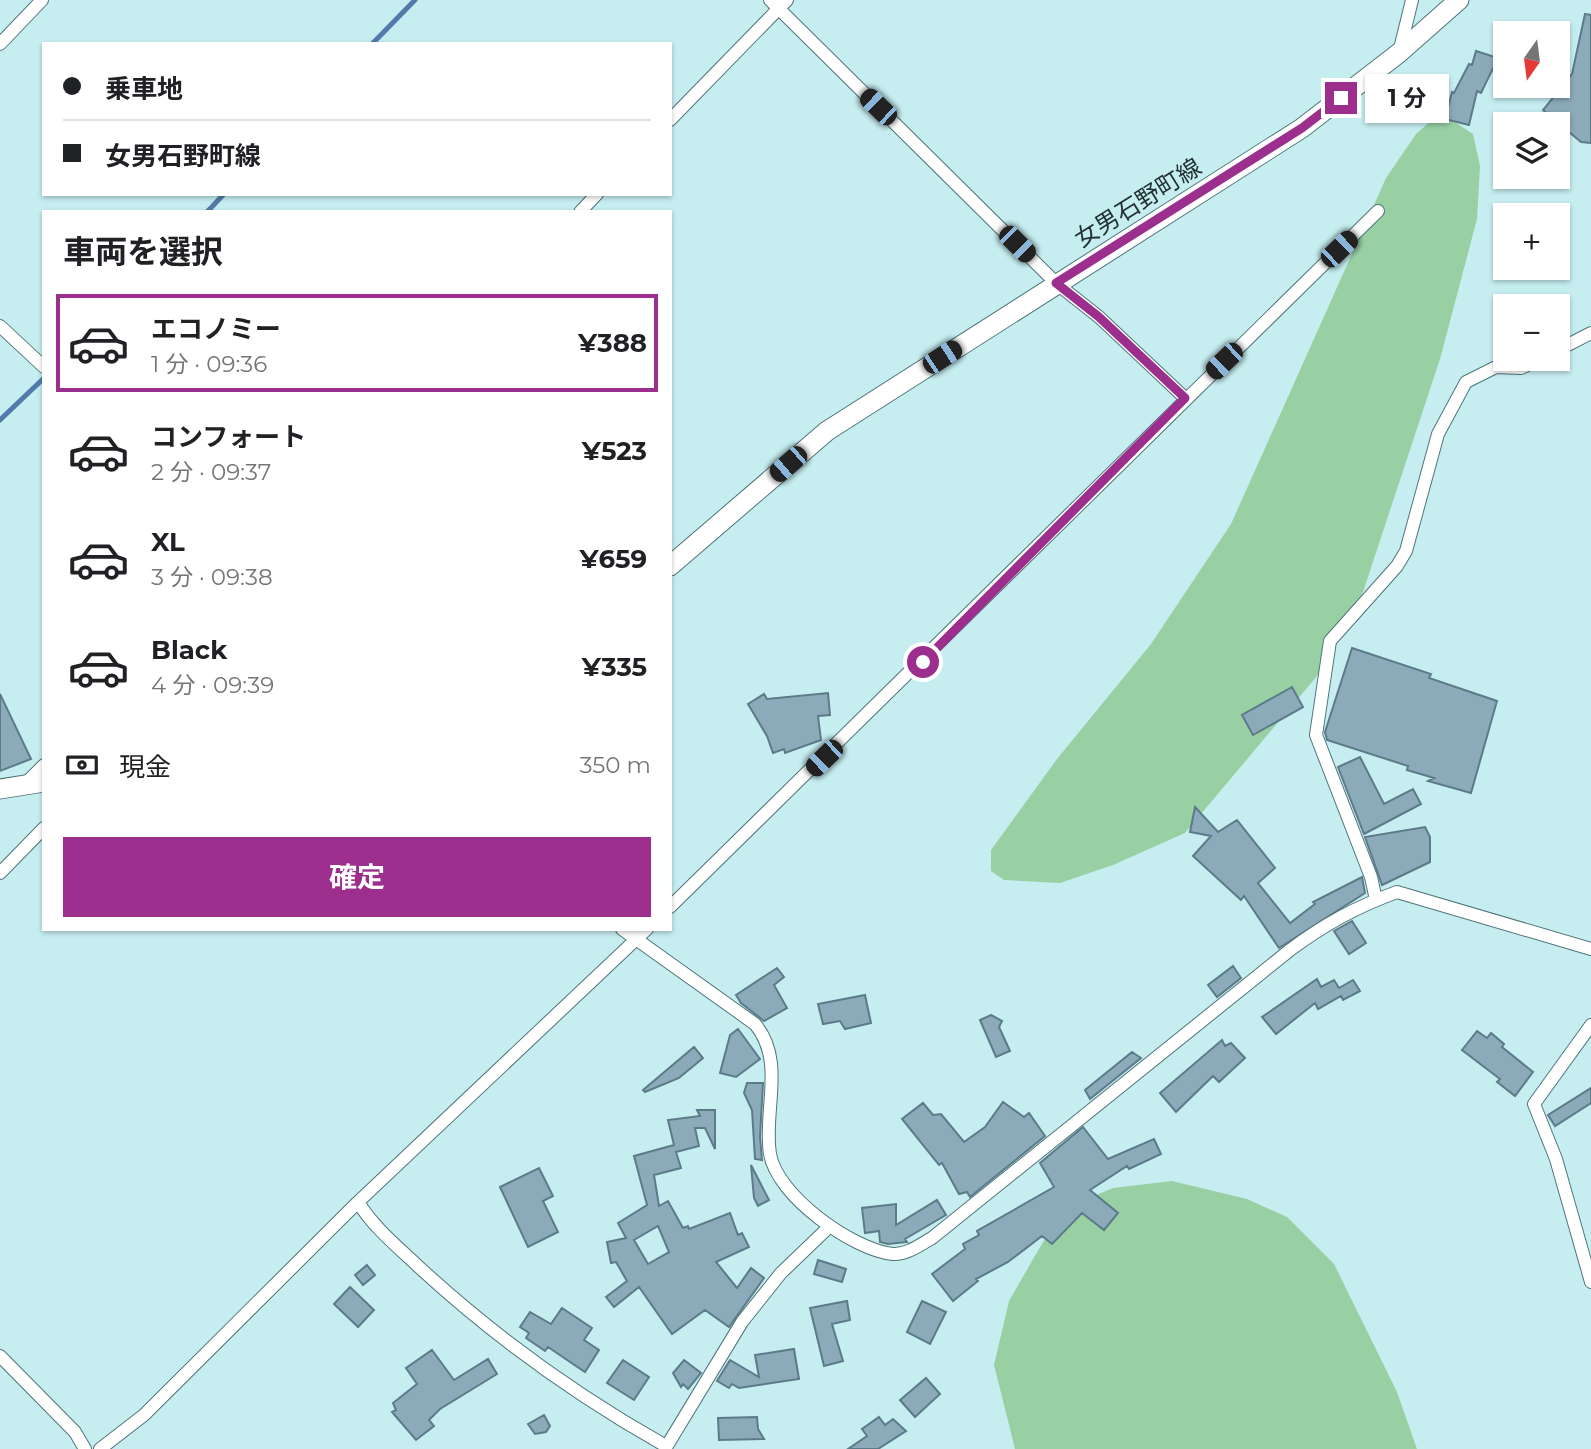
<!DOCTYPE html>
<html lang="ja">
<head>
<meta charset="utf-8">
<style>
  :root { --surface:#fff; --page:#f6f6f6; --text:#202124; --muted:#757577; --line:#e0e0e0; --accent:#9c2e8d }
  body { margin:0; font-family:Montserrat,"Noto Sans JP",sans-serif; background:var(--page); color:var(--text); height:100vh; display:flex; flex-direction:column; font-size:26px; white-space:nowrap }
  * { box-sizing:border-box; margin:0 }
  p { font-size:23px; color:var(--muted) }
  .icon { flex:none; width:38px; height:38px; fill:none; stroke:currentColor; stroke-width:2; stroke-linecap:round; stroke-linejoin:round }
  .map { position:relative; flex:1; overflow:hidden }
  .sheet { position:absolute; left:42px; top:210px; width:630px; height:721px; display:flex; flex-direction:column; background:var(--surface); border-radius:0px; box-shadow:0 2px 5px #0004 }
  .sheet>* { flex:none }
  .hud { position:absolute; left:42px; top:42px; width:630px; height:154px; border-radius:0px; box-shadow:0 2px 5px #0004; display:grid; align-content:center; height:154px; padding:0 21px; background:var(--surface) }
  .needle { width:46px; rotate:194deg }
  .controls { position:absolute; left:1493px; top:21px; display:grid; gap:14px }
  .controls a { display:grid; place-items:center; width:77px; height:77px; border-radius:0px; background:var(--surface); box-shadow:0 2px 5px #0004; font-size:35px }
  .end { position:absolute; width:32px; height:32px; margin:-16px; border:9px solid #9c2e8d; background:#fff; box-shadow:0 0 0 4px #fff }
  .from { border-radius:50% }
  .bubble { position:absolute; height:49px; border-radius:0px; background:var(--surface); box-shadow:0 2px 5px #0004; font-size:23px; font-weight:700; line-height:49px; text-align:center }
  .car { position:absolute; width:21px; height:42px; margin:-21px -10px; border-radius:9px; box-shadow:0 0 5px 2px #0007; background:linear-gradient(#222 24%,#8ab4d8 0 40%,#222 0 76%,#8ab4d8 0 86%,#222 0) }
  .hud b { display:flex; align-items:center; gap:24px; height:66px; font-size:26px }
  .hud b+b { border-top:2px solid var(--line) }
  .hud i { width:18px; height:18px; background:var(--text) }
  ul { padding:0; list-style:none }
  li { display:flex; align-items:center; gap:21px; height:98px; margin:0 14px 10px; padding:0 7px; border:4px solid transparent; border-radius:0px }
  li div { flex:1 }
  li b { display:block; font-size:26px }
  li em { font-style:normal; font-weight:700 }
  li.current { border-color:var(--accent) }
  li>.icon { width:63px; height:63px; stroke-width:1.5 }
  h2 { padding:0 21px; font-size:32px; line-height:84px }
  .pay { display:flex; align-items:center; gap:18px; height:77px; padding:0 21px; font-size:26px }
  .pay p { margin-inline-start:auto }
  .cta { display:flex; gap:14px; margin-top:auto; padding:14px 21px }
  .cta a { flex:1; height:80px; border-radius:0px; background:var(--accent); color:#fff; font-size:28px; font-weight:700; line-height:80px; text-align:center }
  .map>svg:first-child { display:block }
  .green { fill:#98d0a4 }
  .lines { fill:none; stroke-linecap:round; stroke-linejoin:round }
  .stream { stroke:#527bac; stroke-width:5 }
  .building { fill:#8babba; stroke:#5c7b89; stroke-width:2; fill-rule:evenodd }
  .minor-casing { stroke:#507478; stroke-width:14 }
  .secondary-casing { stroke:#507478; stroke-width:21 }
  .minor { stroke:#fff; stroke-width:12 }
  .secondary { stroke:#fff; stroke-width:19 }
  .route { stroke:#9c2e8d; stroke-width:9 }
  .labels { text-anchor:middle; stroke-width:5; stroke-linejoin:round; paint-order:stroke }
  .street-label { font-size:24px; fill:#233234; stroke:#c6eef1 }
</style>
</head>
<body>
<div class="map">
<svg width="1591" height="1449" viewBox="0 0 1591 1449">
  <rect width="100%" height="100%" fill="#c6eef1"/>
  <path class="green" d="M1450,119L1473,134L1480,166L1477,219L1440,359L1363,592L1317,676L1185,833L1113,865L1060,883L1004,880L991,871V850L1057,759L1151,644L1231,524L1386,178L1416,134L1432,120Z
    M1172,1181L1247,1199L1287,1217L1334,1264L1397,1392L1417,1449H1015L994,1365L1009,1301L1036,1254L1063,1209L1113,1188Z"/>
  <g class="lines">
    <path class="stream" d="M372,44L415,0
      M207,212L224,194
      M0,420L44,378"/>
  </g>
  <path class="building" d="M1585,14L1591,15V143L1581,142L1543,110L1572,74Z
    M1476,51L1498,58L1481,93L1477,91L1469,125L1445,119L1452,92L1454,93L1469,64L1472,65Z
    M1352,648L1431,674L1429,678L1497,701L1471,793L1428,781L1434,778L1407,770L1408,766L1327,740L1325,732Z
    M1292,687L1303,707L1253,735L1242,715Z
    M828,693L830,715L818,716L821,740L785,753L784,749L773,753L767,736L748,704L764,694L767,699Z
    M0,694L31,759L0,771Z
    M1360,757L1384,804L1413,789L1421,804L1364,834L1338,767Z
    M1195,807L1218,832L1237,820L1275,868L1258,883L1290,923L1315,904L1313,902L1362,877L1365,893L1279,948L1244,896L1241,900L1193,856L1211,836L1190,832Z
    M1425,827L1430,837V862L1382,885L1365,837Z
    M1352,921L1366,943L1349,954L1334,931Z
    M1233,966L1241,978L1217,997L1208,985Z
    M777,968L784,977L774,985L787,1008L764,1021L741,1003L736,995Z
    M1317,979L1321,987L1334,980L1339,988L1353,980L1360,991L1343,1000L1341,996L1318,1009L1315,1003L1276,1034L1262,1017Z
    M865,995L871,1023L845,1029L840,1021L823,1024L818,1004Z
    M991,1015L1002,1021L999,1027L1010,1051L996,1057L980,1020Z
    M738,1029L760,1059L736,1077L720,1073L730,1035Z
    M1477,1031L1487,1038L1491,1033L1504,1044L1502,1047L1533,1072L1515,1096L1497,1082L1500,1079L1462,1050Z
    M1222,1040L1225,1046L1231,1043L1245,1058L1219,1082L1213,1076L1176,1112L1160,1093Z
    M694,1047L703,1058L679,1078L645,1092L643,1090Z
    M1132,1052L1141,1058L1090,1099L1085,1090Z
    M747,1083H763L760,1137L762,1160L755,1159L752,1110L744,1093Z
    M1591,1088V1103L1555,1126L1548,1115Z
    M1003,1102L1024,1117L1029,1113L1045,1136L970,1197L967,1192L959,1194L942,1163L939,1165L902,1119L923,1103L933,1115L941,1114L964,1142L985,1127Z
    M697,1110H715V1149L705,1128H695L699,1146L676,1152L681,1168L654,1175L659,1206L668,1201L683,1228L688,1226L689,1229L730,1213L738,1235L742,1233L749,1247L716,1262L737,1288L751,1268L764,1278L729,1327L705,1310L672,1334L639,1287L614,1307L606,1297L627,1281L616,1262L611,1263L607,1242L626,1238L618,1223L647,1205L634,1156L674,1145L668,1120L700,1116ZM658,1226L669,1252L648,1264L634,1240Z
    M1083,1127L1108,1159L1154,1139L1161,1154L1129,1169L1127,1166L1090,1190L1118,1213L1104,1230L1082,1213L1052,1244L1042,1236L1008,1262L976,1279L978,1281L953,1301L932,1274L965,1249L963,1244L979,1235L977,1231L1054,1187L1040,1163Z
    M751,1165L769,1200L758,1206L754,1198Z
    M539,1168L553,1196L543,1201L558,1232L528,1247L500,1187Z
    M937,1200L946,1215L905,1239L907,1242L888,1244L880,1242L879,1231L865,1233L862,1208L896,1204V1225Z
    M818,1260L846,1269L842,1282L814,1274Z
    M367,1265L375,1275L363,1285L355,1275Z
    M350,1287L374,1310L358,1327L334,1304Z
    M847,1301L850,1320L832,1324L843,1361L824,1366L810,1308Z
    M922,1301L946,1312L930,1344L907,1332Z
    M562,1308L592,1328L584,1340L599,1350L585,1372L548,1347L545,1351L526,1338L529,1333L520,1327L530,1312L551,1324Z
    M794,1349L799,1379L739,1388L732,1384L729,1388L717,1381L730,1360L759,1377L755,1355Z
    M432,1350L454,1380L488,1359L497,1374L440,1409L429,1420L434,1426L416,1440L392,1412L396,1410L393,1403L417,1384L406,1368Z
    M623,1360L649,1377L634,1400L607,1383Z
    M684,1360L701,1373L688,1389L683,1384L681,1387L673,1373Z
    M926,1378L940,1394L915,1417L900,1400Z
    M544,1415L550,1426L546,1432L535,1434L528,1424Z
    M757,1417L758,1429L764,1439L719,1440L718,1418Z
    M879,1417L885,1425L893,1419L906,1431L878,1449H848L867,1436L862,1429Z"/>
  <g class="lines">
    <g class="minor-casing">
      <path id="minor" d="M770,0L1056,283L1099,317L1185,398
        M0,44L42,0
        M1399,53L1412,0
        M670,120L787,0
        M580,212L597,194
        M0,326L44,367
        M1558,350L1591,333
        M25,784L44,765
        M0,873L44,828
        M1376,900L1371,877L1316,735L1330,641L1397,566L1406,551L1438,434L1466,382L1496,367L1521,368L1540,359
        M670,907L1378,211
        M622,929L755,1024C786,1061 763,1111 770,1154C777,1196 853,1250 893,1254C907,1255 921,1244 932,1238L1290,950C1325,924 1356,907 1397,892L1591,949
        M1591,1025L1534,1104L1556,1159L1591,1282
        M358,1202C374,1228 398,1247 420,1268C495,1337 577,1396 666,1446
        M0,1356L75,1432L85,1449
        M100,1449L144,1415L358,1202L647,929
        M665,1449L742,1322L781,1273L830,1226"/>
    </g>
    <g class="secondary-casing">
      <path id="secondary" d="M670,566L827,431L1302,128L1399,53L1459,0
        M0,789L44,782"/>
    </g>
    <use href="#minor" class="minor"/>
    <use href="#secondary" class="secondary"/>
  </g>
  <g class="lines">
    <path class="route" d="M923,662L1185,398L1099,317L1056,283L1302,128L1341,98"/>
  </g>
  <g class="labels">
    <g class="street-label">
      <text transform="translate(1138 203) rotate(-32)" y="8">女男石野町線</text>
    </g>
  </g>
</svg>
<div class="controls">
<a><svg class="needle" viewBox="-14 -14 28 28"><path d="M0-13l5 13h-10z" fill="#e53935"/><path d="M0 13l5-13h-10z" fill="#757577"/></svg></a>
<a><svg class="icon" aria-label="layers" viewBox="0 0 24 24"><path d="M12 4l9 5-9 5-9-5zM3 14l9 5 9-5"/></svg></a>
<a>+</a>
<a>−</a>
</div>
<i class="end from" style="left:923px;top:662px"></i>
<i class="end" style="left:1341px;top:98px"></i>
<div class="bubble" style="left:1365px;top:74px;width:84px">1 分</div>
<i class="car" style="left:878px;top:107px;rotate:314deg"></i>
<i class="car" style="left:1017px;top:244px;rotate:135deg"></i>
<i class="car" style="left:1339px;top:249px;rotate:46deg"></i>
<i class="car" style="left:942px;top:357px;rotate:57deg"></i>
<i class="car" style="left:1224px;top:361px;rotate:226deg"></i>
<i class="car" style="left:788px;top:464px;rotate:229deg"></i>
<i class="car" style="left:824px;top:758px;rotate:226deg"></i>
<div class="hud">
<b><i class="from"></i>乗車地</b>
<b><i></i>女男石野町線</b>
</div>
<section class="sheet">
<h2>車両を選択</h2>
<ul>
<li class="current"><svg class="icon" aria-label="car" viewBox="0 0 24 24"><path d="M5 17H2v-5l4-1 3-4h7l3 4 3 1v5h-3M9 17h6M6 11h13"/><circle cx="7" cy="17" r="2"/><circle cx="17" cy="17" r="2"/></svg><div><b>エコノミー</b><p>1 分 · 09:36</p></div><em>¥388</em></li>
<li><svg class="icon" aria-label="car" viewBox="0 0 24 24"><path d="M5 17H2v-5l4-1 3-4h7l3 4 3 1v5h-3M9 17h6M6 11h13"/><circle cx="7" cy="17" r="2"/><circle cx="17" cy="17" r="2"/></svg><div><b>コンフォート</b><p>2 分 · 09:37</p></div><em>¥523</em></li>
<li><svg class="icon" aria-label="car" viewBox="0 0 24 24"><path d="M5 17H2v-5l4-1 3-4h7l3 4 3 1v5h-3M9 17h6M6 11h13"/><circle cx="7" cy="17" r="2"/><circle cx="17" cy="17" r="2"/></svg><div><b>XL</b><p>3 分 · 09:38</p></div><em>¥659</em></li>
<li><svg class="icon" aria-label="car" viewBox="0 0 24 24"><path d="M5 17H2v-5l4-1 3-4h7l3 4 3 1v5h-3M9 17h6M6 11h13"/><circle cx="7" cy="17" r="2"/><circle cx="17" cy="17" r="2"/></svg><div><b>Black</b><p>4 分 · 09:39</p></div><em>¥335</em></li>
</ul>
<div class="pay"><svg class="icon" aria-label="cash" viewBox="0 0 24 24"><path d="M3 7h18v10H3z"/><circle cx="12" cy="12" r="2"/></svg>現金<p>350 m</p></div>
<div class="cta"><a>確定</a></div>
</section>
</div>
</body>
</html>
